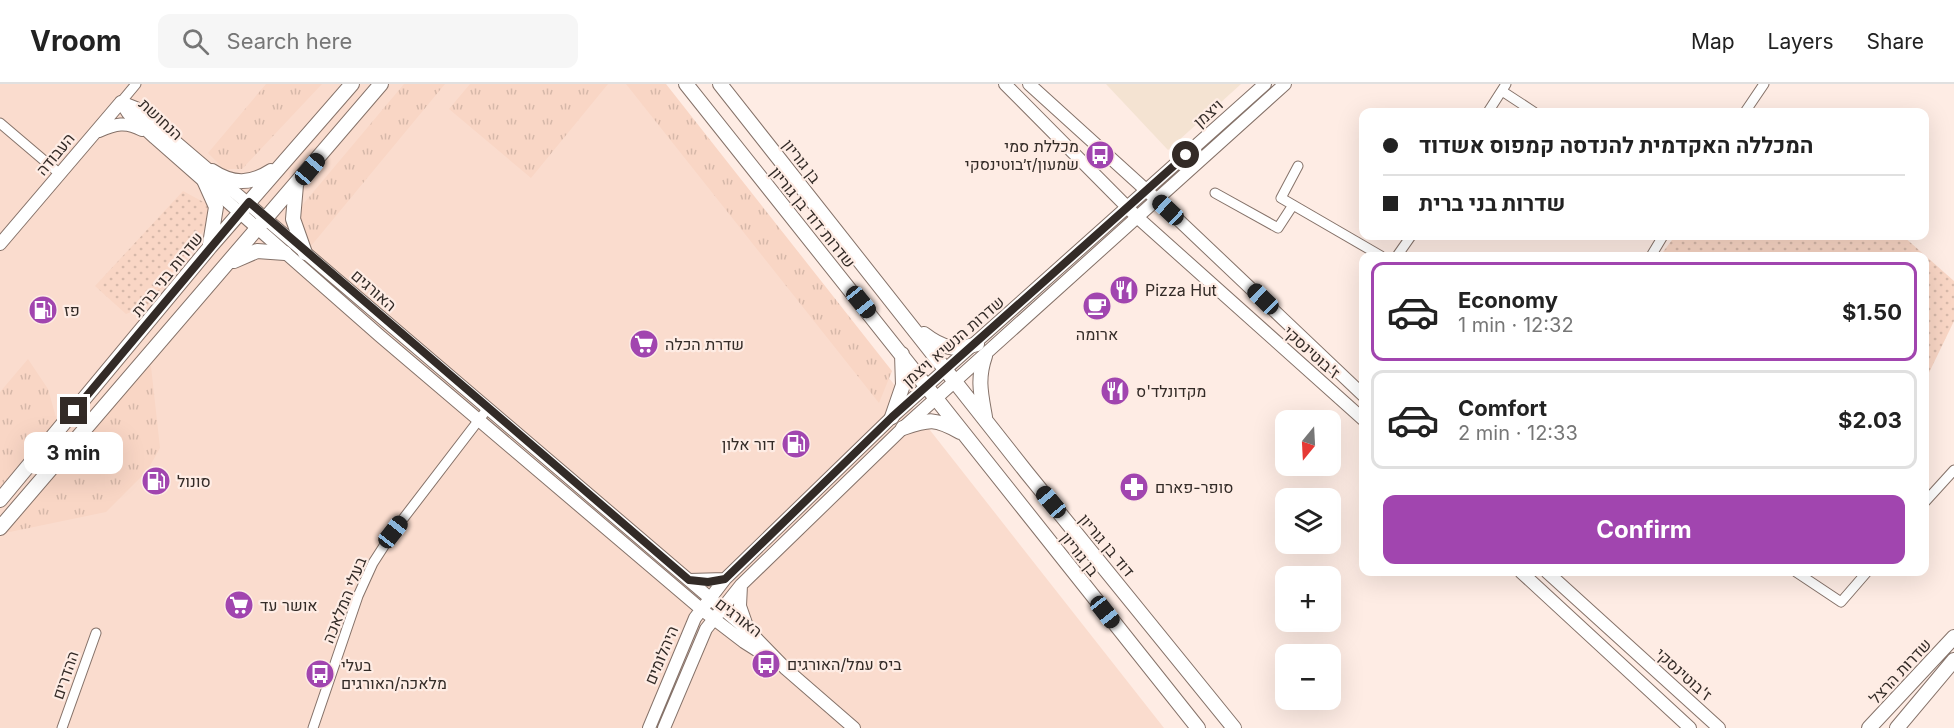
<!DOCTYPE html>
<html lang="en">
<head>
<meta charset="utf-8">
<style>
  :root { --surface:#fff; --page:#f6f6f6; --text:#222; --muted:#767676; --line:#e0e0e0; --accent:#a145af }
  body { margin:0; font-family:Inter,Heebo,sans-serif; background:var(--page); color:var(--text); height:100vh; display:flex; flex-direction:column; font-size:22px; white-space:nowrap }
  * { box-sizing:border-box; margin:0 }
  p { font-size:20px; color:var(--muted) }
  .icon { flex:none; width:33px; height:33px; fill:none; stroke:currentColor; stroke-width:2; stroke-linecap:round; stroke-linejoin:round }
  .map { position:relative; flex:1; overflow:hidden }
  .side { position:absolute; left:1359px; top:168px; width:570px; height:324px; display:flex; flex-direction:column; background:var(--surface); border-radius:12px; box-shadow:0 6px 24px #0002 }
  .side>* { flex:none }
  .hud { position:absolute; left:1359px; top:24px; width:570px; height:132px; border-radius:12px; box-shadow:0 6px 24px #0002; display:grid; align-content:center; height:132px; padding:0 24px; background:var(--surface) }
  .needle { width:39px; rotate:198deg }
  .fabs { position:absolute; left:1275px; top:326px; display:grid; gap:12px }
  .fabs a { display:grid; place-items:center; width:66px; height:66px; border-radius:12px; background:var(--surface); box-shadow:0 6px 24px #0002; font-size:30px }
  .end { position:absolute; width:27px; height:27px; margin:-14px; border:8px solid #332b27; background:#fff; box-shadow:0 0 0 3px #fff }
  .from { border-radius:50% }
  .bubble { position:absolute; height:42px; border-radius:12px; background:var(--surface); box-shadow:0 6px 24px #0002; font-size:20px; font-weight:700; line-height:42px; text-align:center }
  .car { position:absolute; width:18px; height:36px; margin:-18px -9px; border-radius:8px; box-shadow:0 0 4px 2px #0007; background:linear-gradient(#222 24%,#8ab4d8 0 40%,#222 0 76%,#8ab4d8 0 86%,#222 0) }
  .hud b { display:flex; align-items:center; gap:21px; height:57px; font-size:22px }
  .hud b+b { border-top:2px solid var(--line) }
  .hud i { width:15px; height:15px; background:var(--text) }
  ul { padding:10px 0 0; list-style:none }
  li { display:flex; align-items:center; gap:18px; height:99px; margin:0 12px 9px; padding:0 12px; border:3px solid var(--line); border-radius:12px }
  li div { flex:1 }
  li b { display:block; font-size:22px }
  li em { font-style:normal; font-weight:700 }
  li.on { border-color:var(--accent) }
  li>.icon { width:54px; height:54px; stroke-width:1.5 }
  .button { display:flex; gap:12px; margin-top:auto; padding:12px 24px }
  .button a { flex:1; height:69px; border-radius:12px; background:var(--accent); color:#fff; font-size:24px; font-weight:700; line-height:69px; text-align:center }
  header { display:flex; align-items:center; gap:36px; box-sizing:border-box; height:84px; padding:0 30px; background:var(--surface); border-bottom:2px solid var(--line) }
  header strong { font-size:28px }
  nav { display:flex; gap:33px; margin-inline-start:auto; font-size:21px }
  .search { width:420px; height:54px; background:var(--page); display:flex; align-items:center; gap:15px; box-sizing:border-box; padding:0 21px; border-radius:12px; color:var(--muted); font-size:22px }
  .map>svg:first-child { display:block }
  .built { fill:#fadcce }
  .education { fill:#f4e3d2 }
  .grass { fill:url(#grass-tufts) }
  .park { fill:url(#park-dots) }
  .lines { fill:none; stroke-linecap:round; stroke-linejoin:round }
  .minor-casing { stroke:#857269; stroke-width:11 }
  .tertiary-casing { stroke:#857269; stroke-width:14 }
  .secondary-casing { stroke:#857269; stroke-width:16 }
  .minor { stroke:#fff; stroke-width:9 }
  .tertiary { stroke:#fff; stroke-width:12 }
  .secondary { stroke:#fff; stroke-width:14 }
  .route { stroke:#332b27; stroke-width:8 }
  .labels { text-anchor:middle; stroke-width:4.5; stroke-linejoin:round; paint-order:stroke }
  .street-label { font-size:16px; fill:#332b27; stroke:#feece4 }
  .poi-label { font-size:16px; fill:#332b27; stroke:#feece4; text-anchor:start }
</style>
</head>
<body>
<header>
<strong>Vroom</strong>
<div class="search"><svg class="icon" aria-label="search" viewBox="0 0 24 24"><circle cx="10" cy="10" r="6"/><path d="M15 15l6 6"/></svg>Search here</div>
<nav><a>Map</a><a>Layers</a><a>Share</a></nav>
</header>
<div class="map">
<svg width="1954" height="644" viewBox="0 0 1954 644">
  <defs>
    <pattern id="grass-tufts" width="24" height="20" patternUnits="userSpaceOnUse" patternTransform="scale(1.5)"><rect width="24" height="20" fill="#f9d6c5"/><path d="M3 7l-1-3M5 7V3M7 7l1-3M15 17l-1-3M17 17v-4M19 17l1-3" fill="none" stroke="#d6b8a9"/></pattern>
    <pattern id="park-dots" width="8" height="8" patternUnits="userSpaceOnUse" patternTransform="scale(1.5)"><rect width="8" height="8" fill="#f9d6c5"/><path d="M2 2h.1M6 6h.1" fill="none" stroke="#d6b8a9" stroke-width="1.8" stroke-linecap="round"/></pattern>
  </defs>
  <rect width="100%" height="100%" fill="#feece4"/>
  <path class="built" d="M0,0H658L1164,644H0Z"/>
  <path class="education" d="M1106,0H1241L1168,66Z"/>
  <path class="grass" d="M266,0H322L242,85H224L208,69Z
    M404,0H445L311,162L299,143V125Z
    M470,0H608L531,94L449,25Z
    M626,0H666L892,287L879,319Z
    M28,275L48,305L57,337L0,403V308Z
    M151,282L160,364L147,387L106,428L0,450L138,284Z"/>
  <path class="park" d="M183,107L209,121L206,143L149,221L126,230L95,202Z
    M1675,152H1903L1954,197V237L1925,297L1924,172H1660Z"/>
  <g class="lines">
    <g class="minor-casing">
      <path id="minor" d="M1502,7L1534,28
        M121,18L136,0
        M1488,28L1506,0
        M1745,28L1764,0
        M0,39L60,90
        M1298,82L1281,114L1381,172
        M1215,109L1278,144L1293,121
        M1397,172L1411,152
        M1651,172L1663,152
        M1924,419L1954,386
        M1796,488L1841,518L1867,488
        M62,644L96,549
        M313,644L358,512L373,479L393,448L488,324"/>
    </g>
    <g class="tertiary-casing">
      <path id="tertiary" d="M1005,0L1137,133L1364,336
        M1029,0L1168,126L1364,312
        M121,18L136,24L752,550L786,585L854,644
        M121,18L128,29L155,54L380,252L701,525L744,558L777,579
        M99,47C115,40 126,37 142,46
        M0,160L121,18
        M1521,488L1690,644
        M1547,488L1719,644
        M689,496L725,495
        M741,501L740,522L748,545
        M649,644L695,534L725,495L892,333L1265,0
        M664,644L706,545L741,501L903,344L1285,0"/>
    </g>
    <g class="secondary-casing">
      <path id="secondary" d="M686,0L1198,644
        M720,0L1027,389L1234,644
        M212,87C233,101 251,100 271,87
        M203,94L216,123L210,160
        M296,101L293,135L305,169
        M234,177L257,167L285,169
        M924,250C942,264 955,267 977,260
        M892,333L903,301L902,270
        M985,333C981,310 977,295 985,272
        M903,344C930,335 935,334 960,348
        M0,416L210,163L352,0
        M0,444L381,0
        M1869,644L1954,553
        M1897,644L1954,576"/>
    </g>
    <use href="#minor" class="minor"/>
    <use href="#tertiary" class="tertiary"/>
    <use href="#secondary" class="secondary"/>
  </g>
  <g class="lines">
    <path class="route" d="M74,327L249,118L689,496L708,498L725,495L892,333L1186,71"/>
  </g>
  <defs>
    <g id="bus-disc" transform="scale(1.5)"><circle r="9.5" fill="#a145af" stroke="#feece4"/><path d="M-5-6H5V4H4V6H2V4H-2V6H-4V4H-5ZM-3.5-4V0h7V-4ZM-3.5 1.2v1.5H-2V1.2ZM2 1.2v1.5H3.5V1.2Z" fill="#fff"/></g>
    <g id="restaurant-disc" transform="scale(1.5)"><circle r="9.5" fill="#a145af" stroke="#feece4"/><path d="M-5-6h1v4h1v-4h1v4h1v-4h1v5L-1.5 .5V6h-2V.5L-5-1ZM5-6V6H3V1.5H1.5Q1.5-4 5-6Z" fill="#fff"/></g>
    <g id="cafe-disc" transform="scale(1.5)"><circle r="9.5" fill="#a145af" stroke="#feece4"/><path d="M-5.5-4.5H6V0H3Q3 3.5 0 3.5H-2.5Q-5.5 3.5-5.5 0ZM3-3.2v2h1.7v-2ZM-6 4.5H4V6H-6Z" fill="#fff"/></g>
    <g id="fuel-disc" transform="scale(1.5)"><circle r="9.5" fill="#a145af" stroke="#feece4"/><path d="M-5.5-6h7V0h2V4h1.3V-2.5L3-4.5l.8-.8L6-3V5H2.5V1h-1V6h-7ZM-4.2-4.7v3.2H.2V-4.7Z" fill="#fff"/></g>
    <g id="supermarket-disc" transform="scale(1.5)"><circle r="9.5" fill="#a145af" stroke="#feece4"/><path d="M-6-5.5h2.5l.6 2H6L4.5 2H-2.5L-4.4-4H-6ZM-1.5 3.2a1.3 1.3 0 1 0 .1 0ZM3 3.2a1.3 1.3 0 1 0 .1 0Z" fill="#fff"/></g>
    <g id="pharmacy-disc" transform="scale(1.5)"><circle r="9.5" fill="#a145af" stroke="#feece4"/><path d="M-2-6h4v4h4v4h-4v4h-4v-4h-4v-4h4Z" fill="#fff"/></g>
  </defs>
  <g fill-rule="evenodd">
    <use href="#bus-disc" x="1100" y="71"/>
    <use href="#restaurant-disc" x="1124" y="206"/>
    <use href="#cafe-disc" x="1097" y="222"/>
    <use href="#fuel-disc" x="43" y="226"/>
    <use href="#supermarket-disc" x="644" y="260"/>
    <use href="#restaurant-disc" x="1115" y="307"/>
    <use href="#fuel-disc" x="796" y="360"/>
    <use href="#fuel-disc" x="156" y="397"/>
    <use href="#pharmacy-disc" x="1134" y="403"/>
    <use href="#supermarket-disc" x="239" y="521"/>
    <use href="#bus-disc" x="766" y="580"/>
    <use href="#bus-disc" x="320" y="590"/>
  </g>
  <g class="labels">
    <g class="street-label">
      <text transform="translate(1208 29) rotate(-42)" y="6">ויצמן</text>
      <text transform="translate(161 35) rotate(43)" y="6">הנחושת</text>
      <text transform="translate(55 70) rotate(-50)" y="6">העבודה</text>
      <text transform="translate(802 77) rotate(52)" y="6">בן גוריון</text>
      <text transform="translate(813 133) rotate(51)" y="6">שדרות דוד בן גוריון</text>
      <text transform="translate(167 190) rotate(-51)" y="6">שדרות בני ברית</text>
      <text transform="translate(374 206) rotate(41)" y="6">האורגים</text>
      <text transform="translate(953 257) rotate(-41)" y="6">שדרות הנשיא ויצמן</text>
      <text transform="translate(1312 268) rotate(42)" y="6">ז'בוטינסקי</text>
      <text transform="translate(1107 461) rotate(50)" y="6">דוד בן גוריון</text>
      <text transform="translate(1080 470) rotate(52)" y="6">בן גוריון</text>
      <text transform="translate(344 516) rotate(-68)" y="6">בעלי המלאכה</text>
      <text transform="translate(739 533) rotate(37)" y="6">האורגים</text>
      <text transform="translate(661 571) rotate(-67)" y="6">היהלומים</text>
      <text transform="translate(1900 587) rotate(-47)" y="6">שדרות הרצל</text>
      <text transform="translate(1684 590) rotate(42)" y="6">ז'בוטינסקי</text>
      <text transform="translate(65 591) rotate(-71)" y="6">ההדרים</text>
    </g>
    <g class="poi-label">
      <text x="1079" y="68" text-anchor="end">מכללת סמי<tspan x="1079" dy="18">שמעון/ז׳בוטינסקי</tspan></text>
      <text x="1145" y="212">Pizza Hut</text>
      <text x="64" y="232">פז</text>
      <text x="1097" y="256" text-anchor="middle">ארומה</text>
      <text x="665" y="266">שדרת הכלה</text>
      <text x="1136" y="313">מקדונלד'ס</text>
      <text x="775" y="366" text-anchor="end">דור אלון</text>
      <text x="177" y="403">סונול</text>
      <text x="1155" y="409">סופר-פארם</text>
      <text x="260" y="527">אושר עד</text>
      <text x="787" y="586">ביס עמל/האורגים</text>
      <text x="341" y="587">בעלי<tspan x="341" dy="18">מלאכה/האורגים</tspan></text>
    </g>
  </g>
</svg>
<div class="fabs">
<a><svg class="needle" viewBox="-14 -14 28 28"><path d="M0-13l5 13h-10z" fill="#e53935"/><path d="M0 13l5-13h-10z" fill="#767676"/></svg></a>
<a><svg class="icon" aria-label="layers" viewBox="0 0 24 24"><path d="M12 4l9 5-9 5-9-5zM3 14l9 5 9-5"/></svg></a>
<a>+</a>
<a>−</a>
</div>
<i class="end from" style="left:1186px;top:71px"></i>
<i class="end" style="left:74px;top:327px"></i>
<div class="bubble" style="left:24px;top:348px;width:99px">3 min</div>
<i class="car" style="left:310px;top:85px;rotate:40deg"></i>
<i class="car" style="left:1168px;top:126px;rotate:313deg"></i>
<i class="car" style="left:1263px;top:215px;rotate:314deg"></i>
<i class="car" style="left:861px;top:218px;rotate:141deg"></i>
<i class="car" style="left:1051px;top:418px;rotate:320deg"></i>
<i class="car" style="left:393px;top:448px;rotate:38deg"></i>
<i class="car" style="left:1105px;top:528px;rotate:142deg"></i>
<div class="hud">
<b><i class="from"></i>המכללה האקדמית להנדסה קמפוס אשדוד</b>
<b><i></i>שדרות בני ברית</b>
</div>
<section class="side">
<ul>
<li class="on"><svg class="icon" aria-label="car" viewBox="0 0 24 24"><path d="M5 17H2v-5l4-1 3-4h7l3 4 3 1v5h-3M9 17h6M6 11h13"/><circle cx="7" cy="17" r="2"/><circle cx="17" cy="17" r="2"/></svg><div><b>Economy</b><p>1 min · 12:32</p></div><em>$1.50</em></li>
<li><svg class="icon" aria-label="car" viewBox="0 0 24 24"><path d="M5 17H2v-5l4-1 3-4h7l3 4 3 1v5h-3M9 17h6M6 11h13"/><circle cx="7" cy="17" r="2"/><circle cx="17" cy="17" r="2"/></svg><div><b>Comfort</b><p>2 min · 12:33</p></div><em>$2.03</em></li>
</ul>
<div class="button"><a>Confirm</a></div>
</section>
</div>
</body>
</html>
